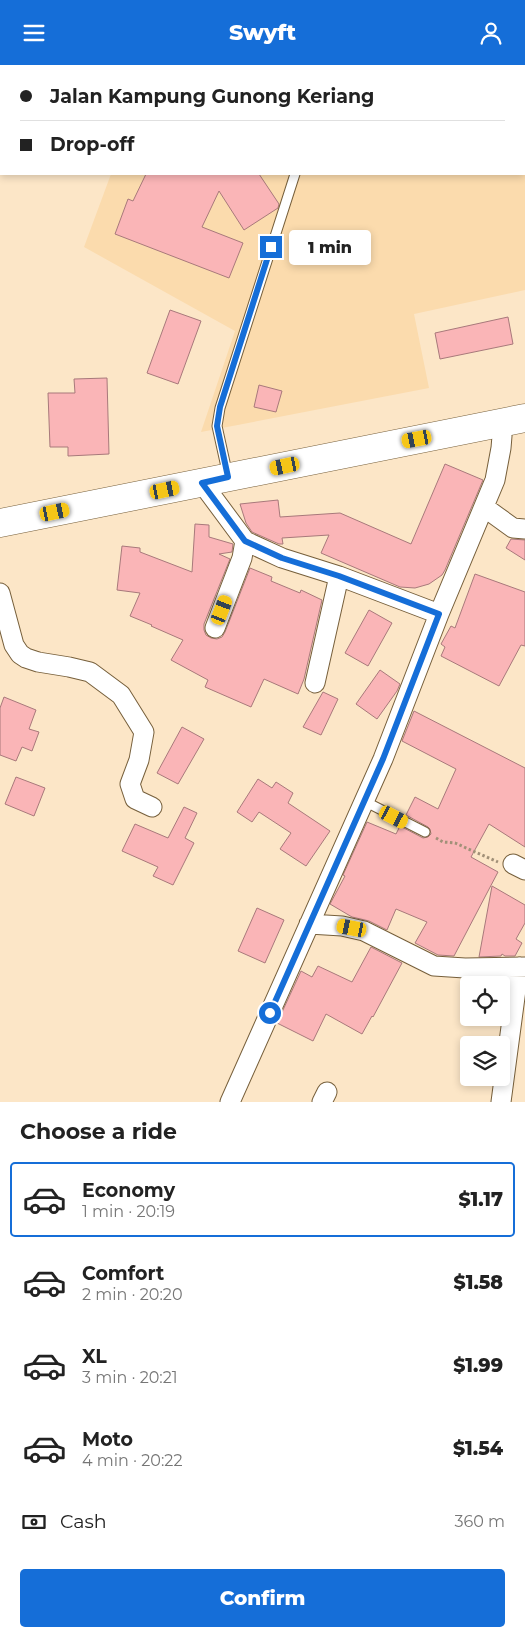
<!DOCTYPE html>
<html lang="en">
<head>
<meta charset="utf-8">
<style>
  :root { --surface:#fff; --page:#f2f2f2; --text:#222; --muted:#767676; --line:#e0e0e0; --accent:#156ed8 }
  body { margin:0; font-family:Montserrat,sans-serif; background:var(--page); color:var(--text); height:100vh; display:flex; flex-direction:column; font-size:19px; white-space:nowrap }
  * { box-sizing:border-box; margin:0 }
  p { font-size:16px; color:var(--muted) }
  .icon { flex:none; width:28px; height:28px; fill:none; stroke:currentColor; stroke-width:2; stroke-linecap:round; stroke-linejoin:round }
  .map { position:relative; height:1037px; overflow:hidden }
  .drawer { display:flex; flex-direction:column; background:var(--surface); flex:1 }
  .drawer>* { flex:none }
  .hud { position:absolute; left:0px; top:0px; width:525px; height:110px; box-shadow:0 2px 8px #0003; display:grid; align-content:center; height:110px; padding:0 20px; background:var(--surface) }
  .controls { position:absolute; left:460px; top:911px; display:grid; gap:10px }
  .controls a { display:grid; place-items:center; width:50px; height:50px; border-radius:5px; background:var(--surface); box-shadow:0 2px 8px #0003; font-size:25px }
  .end { position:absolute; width:22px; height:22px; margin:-11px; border:6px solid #156ed8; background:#fff; box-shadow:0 0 0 2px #fff }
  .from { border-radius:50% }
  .bubble { position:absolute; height:35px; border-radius:5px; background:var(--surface); box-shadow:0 2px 8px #0003; font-size:16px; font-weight:800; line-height:35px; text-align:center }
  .car { position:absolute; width:15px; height:30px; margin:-15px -8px; border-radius:6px; box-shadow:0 0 4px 1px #0007; background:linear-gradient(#f5c518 24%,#345 0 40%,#f5c518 0 76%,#345 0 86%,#f5c518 0) }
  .hud b { display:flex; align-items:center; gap:18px; height:48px; font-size:19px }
  .hud b+b { border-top:1px solid var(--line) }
  .hud i { width:12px; height:12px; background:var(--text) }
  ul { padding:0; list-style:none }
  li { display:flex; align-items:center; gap:15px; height:75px; margin:0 10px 8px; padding:0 10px; border:2px solid transparent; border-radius:5px }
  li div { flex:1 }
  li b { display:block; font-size:19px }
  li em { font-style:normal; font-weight:800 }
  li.selected { border-color:var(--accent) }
  li>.icon { width:45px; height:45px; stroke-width:1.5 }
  h2 { padding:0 20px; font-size:22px; line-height:60px }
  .pay { display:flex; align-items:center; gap:12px; height:55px; padding:0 20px; font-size:19px }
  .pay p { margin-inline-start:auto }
  .button { display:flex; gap:10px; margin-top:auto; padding:10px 20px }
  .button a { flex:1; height:58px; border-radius:5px; background:var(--accent); color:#fff; font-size:20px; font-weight:800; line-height:58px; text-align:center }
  header { display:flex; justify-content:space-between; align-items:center; height:65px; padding:0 20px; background:var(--accent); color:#fff; font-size:22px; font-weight:800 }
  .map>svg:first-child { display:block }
  .built { fill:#fbdbad }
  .building { fill:#fab5b7; stroke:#a8797b }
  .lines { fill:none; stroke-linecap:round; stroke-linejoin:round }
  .service-casing { stroke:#765f3b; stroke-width:11 }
  .minor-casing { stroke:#765f3b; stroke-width:21 }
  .primary-casing { stroke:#765f3b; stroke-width:29 }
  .path { stroke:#a19078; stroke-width:3; stroke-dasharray:2.5 2.5; stroke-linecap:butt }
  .service { stroke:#fff; stroke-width:9 }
  .minor { stroke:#fff; stroke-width:19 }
  .primary { stroke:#fff; stroke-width:28 }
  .route { stroke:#156ed8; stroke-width:6 }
</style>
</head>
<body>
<header><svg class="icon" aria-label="menu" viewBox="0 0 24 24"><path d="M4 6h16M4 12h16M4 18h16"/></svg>Swyft<svg class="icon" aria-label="person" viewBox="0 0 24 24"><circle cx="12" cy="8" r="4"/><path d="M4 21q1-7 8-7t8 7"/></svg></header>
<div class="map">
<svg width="525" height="1037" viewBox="0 0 525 1037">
  <rect width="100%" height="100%" fill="#fce6c7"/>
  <path class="built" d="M150,0H525V225L414,249L429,323L201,367L235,266L84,182L111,109H524V1H150Z"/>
  <path class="building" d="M146,109H259L279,139L278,143L244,165L219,126L202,162L243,178L229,213L115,169L128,134L133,136Z
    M170,245L201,256L178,319L147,308Z
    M508,252L513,279L440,294L435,268Z
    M107,313L109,389L68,391V382H50L48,328H75L74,314Z
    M259,320L282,326L276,347L254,342Z
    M445,399L483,415L445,505L442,510L429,519L415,523L400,522L321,488L329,470L282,473L283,479H279L252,467L246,458L240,439L278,435L280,452L340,448L411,479Z
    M195,459L209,460V472L233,479L232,487L219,489L230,494L204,559V565L206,570L211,573L217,574L222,572L225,567L250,503L272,512L271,516L300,528L301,525L322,535L304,614L298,629L264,614L251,642L205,622L208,615L171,595L183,575L151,561L152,560L130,551L140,528L117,525L122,481L140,483V487L192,507Z
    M511,474L525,475V495L506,483Z
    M475,509L525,527V581L521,580L499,621L441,591L445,582L441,579L451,561L455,563Z
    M369,545L392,558L368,601L345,588Z
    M380,605L400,619L397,626L377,654L356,639Z
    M323,627L338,634L321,670L303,662Z
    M4,632L36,645L29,664L39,667L32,686L22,682L16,696L0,690V643Z
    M414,646L525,703V782L489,759L471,792L498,807L454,891L438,890L415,878L427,857L396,844L387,865L369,856L352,852L330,839L345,811L343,810L367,757L396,769L400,761L423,773L428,772L431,769L430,764L428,762L406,750L415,732L438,744L456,704L402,676Z
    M182,662L204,674L178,719L157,708Z
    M16,712L45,723L34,751L5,739Z
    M258,714L272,723L276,717L293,728L288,738L330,766L306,801L280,784L291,768L259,747L252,757L237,747Z
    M184,742L197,748L185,773L194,778L173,820L153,811L158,802L122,786L135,759L168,773Z
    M492,821L525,840V858L516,874L522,878L515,891H505L502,889L501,891L479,892Z
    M257,843L284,855L265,898L238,886Z
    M371,882L402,898L373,952L372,951L362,969L326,949L313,976L277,958L301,906L312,912L318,901L352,917Z"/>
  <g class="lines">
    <g class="service-casing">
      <path id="service" d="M331,1L332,0
        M228,411L217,361L220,343L295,109
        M364,736L425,767"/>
    </g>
    <g class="minor-casing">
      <path id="minor" d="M202,418L245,476L242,493L215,563
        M484,442L513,463L525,464
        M245,476L282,493L339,511L439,549
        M0,528L14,580L20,589L26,593L38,597L69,602L90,607L121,630L144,667L139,695L130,719L135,734L152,742
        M315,618L339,511
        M513,799L525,805
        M309,859L342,861L364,866L434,901L465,903L525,902
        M230,1037L383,694L439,549L495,415L501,383L502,371L499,359
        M322,1037L327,1027
        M501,1037L519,902"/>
    </g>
    <g class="primary-casing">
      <path id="primary" d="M0,458L525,353"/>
    </g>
    <path class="path" d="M436,773L443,777L455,778L498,797"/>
    <use href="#service" class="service"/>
    <use href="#minor" class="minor"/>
    <use href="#primary" class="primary"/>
  </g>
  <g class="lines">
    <path class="route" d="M270,948L383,694L439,549L339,511L282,493L245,476L202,418L228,412L217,361L220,342L271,182"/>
  </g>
</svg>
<div class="controls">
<a><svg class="icon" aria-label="locate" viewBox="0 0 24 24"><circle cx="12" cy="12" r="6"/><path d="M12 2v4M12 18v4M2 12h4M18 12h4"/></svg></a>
<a><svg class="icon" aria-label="layers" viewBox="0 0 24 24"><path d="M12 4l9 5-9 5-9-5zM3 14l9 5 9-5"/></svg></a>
</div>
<i class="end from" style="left:270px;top:948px"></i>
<i class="end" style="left:271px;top:182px"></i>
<div class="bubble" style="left:289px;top:165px;width:82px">1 min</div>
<i class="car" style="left:417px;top:374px;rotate:259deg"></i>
<i class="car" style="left:285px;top:401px;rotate:258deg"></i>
<i class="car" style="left:165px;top:425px;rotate:78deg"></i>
<i class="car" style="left:55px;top:447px;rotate:78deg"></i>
<i class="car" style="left:222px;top:545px;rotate:21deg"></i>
<i class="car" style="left:394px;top:752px;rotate:117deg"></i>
<i class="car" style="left:352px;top:863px;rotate:281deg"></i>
<div class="hud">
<b><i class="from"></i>Jalan Kampung Gunong Keriang</b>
<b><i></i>Drop-off</b>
</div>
</div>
<section class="drawer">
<h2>Choose a ride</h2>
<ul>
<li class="selected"><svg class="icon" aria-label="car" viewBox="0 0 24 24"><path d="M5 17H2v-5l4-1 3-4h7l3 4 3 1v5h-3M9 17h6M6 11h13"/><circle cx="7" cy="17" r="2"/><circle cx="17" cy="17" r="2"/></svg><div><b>Economy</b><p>1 min · 20:19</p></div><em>$1.17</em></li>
<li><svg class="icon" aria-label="car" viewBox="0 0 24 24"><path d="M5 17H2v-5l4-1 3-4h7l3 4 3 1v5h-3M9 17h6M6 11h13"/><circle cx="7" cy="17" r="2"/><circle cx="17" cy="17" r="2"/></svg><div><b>Comfort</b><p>2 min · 20:20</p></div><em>$1.58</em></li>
<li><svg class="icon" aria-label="car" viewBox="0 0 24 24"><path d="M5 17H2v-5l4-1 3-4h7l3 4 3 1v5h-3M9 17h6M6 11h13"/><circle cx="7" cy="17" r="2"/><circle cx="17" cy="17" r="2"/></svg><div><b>XL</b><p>3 min · 20:21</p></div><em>$1.99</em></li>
<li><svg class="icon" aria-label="car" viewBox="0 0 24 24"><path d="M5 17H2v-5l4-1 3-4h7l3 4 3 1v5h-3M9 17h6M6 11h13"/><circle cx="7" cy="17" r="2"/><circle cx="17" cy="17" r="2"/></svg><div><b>Moto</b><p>4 min · 20:22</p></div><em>$1.54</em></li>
</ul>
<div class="pay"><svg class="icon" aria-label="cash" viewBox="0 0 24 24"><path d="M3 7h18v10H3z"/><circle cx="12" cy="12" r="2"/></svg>Cash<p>360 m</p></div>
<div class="button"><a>Confirm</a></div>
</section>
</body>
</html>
